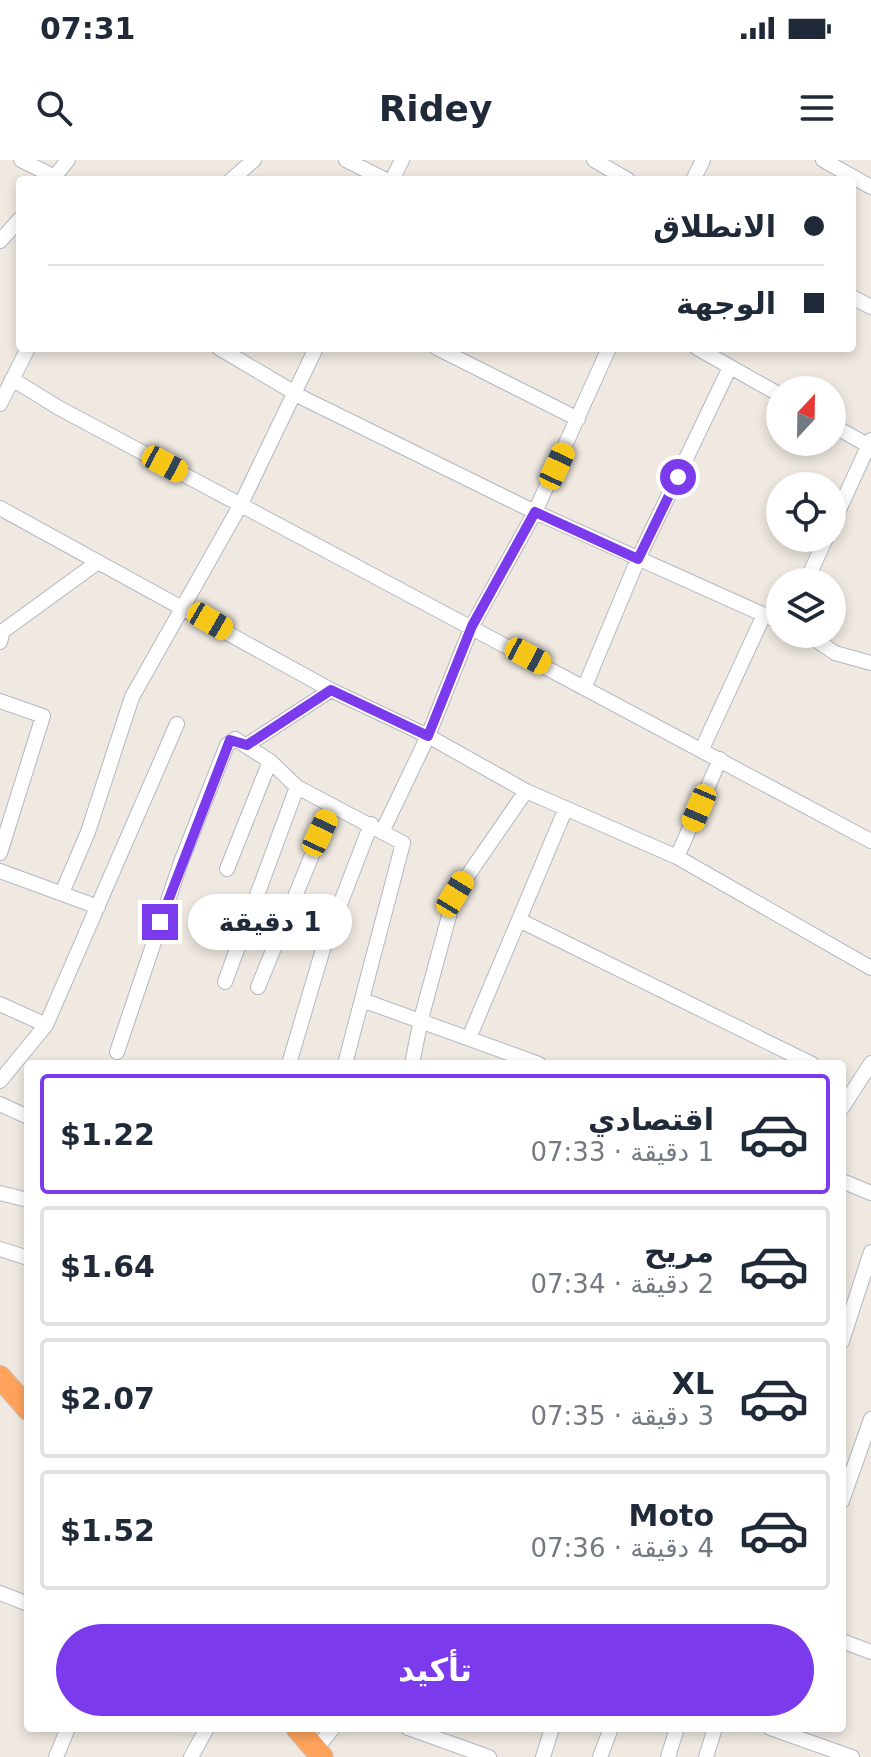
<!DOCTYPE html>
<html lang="ar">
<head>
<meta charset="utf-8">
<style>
  :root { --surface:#fff; --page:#f2f2f3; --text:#1f2937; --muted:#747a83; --line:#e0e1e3; --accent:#7c3aed }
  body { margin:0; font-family:"DejaVu Sans","Noto Sans Arabic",sans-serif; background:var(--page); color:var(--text); direction:rtl; height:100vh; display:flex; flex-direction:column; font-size:30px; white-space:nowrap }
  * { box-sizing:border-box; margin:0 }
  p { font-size:26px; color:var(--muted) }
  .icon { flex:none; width:44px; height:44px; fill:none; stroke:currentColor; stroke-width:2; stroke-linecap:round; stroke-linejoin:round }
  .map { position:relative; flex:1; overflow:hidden; direction:ltr }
  .sheet { position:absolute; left:24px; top:900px; width:822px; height:672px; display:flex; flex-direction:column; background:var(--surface); border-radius:8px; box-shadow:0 4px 12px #0003; direction:rtl }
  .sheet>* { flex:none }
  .top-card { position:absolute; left:16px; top:16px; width:840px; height:176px; border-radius:8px; box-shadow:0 4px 12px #0003; direction:rtl; display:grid; align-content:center; height:176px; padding:0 32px; background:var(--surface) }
  .needle { width:52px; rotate:22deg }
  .controls { position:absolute; left:766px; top:216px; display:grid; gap:16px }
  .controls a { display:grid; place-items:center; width:80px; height:80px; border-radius:50%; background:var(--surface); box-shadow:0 4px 12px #0003; font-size:40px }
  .end { position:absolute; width:36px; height:36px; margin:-18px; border:10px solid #7c3aed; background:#fff; box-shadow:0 0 0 4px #fff }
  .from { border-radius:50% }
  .bubble { position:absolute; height:56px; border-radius:28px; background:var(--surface); box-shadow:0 4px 12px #0003; font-size:26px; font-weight:600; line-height:56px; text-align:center; direction:rtl }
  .car { position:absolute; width:24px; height:48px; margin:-24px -12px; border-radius:10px; box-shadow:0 0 6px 2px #0007; background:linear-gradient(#f5c518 24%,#345 0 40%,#f5c518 0 76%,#345 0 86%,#f5c518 0) }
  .top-card b { display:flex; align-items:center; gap:28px; height:76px; font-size:30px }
  .top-card b+b { border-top:2px solid var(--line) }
  .top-card i { width:20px; height:20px; background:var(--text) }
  ul { padding:14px 0 0; list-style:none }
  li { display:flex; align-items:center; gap:24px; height:120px; margin:0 16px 12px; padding:0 16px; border:4px solid var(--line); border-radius:8px }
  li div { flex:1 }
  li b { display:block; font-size:30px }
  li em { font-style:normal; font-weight:600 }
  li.active { border-color:var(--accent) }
  li>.icon { width:72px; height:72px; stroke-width:1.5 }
  .action { display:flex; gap:16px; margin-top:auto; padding:16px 32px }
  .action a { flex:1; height:92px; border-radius:48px; background:var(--accent); color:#fff; font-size:32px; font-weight:600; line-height:92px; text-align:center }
  .status { display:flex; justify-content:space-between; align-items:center; height:56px; padding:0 40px; background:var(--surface); direction:ltr }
  .status svg { height:22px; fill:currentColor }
  header { display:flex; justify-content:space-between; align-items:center; height:104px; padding:0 32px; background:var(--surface); font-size:36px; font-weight:600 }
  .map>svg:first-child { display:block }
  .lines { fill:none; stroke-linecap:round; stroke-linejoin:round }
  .minor-casing { stroke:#b4b7c1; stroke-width:16 }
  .highway-casing { stroke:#c9c9c9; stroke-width:24 }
  .minor { stroke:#fff; stroke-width:14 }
  .highway { stroke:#ffa35c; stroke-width:22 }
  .route { stroke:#7c3aed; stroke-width:10 }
</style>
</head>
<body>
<div class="status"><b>07:31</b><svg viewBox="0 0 49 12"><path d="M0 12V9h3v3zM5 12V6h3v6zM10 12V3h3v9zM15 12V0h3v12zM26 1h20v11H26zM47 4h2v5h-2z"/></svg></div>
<header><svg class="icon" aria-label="menu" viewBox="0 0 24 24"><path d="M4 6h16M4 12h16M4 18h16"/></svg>Ridey<svg class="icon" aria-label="search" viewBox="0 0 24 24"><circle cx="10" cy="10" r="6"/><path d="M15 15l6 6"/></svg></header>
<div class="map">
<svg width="871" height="1597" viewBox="0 0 871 1597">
  <rect width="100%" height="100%" fill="#efe9e1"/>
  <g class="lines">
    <g class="minor-casing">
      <path id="minor" d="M21,0L55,17
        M346,0L386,20
        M594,0L628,20
        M823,0L871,27
        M52,20L68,0
        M231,20L254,0
        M392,20L402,0
        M693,20L703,0
        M0,81L20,59
        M852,137L871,147
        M219,188L305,239L535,352L780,462
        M437,188L578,259
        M697,188L780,235
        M12,219L59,248L871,681
        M0,244L28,188
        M832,265L871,287
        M0,348L331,530L428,576L526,631L677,697L871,808
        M832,365L871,280
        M806,422L826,378
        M807,474L835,493L871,503
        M0,482L3,471L98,402
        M585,526L638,399L730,207
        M0,541L43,556L0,693
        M247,585L331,530
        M702,589L763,457
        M383,670L428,576L472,466L535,352L609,188
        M677,697L720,599
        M227,709L270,601
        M0,711L98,747
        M62,733L88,672L132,537L241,344L316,188
        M519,760L812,904
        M225,822L297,627
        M258,827L332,646
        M362,840L539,904
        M0,844L46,865
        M469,878L566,648
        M117,892L181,702L227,585L235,579L270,601L297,627L403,683L345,904
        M289,904L323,789L371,664
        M412,904L421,859L455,734L526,631
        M0,921L46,865L177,564
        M0,944L28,957
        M842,948L871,903
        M842,1021L871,1033
        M0,1033L28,1040
        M0,1089L28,1098
        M842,1181L871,1092
        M842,1341L871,1259
        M0,1433L28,1444
        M842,1481L871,1492
        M408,1568L489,1597
        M770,1568L852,1597
        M316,1589L333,1568
        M56,1597L68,1568
        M191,1597L207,1568
        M543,1597L552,1568
        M600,1597L611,1568
        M668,1597L677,1568
        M706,1597L715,1568"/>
    </g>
    <g class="highway-casing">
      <path id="highway" d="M0,1217L28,1249
        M297,1568L322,1597"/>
    </g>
    <use href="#minor" class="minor"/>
    <use href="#highway" class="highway"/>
  </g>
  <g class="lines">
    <path class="route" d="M160,762L230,580L247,585L331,530L428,576L472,466L535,352L638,399L678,317"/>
  </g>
</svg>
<div class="controls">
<a><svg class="needle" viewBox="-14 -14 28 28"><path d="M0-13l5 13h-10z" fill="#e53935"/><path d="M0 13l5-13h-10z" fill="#747a83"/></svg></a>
<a><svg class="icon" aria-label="locate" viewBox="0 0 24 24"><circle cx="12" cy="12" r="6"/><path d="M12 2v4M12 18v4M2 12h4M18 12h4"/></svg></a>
<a><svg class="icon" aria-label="layers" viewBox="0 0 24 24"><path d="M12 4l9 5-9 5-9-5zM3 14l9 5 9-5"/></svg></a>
</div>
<i class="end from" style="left:678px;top:317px"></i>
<i class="end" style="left:160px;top:762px"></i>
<div class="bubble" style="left:188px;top:734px;width:164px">1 دقيقة</div>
<i class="car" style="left:165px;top:304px;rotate:118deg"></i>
<i class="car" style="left:557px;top:306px;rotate:25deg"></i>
<i class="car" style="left:210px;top:461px;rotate:120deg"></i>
<i class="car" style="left:528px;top:496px;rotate:118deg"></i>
<i class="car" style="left:699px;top:648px;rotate:203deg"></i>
<i class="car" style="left:320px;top:673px;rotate:25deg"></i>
<i class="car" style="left:455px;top:734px;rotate:31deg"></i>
<div class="top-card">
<b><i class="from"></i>الانطلاق</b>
<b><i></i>الوجهة</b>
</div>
<section class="sheet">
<ul>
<li class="active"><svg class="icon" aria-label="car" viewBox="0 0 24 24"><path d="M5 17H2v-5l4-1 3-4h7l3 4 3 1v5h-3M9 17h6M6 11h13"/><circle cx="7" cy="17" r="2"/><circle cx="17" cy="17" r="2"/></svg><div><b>اقتصادي</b><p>1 دقيقة · 07:33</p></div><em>$1.22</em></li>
<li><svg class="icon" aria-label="car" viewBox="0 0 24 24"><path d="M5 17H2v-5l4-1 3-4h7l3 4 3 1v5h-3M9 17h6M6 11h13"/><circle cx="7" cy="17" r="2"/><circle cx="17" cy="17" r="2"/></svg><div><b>مريح</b><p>2 دقيقة · 07:34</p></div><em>$1.64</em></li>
<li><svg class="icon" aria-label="car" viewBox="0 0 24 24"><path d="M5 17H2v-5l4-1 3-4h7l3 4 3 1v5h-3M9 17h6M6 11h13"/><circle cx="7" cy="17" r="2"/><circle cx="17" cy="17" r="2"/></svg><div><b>XL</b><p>3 دقيقة · 07:35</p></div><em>$2.07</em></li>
<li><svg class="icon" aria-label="car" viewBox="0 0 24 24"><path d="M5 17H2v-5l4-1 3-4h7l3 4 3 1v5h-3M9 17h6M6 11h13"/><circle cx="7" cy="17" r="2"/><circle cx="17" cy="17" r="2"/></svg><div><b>Moto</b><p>4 دقيقة · 07:36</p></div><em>$1.52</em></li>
</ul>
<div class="action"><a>تأكيد</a></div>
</section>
</div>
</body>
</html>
